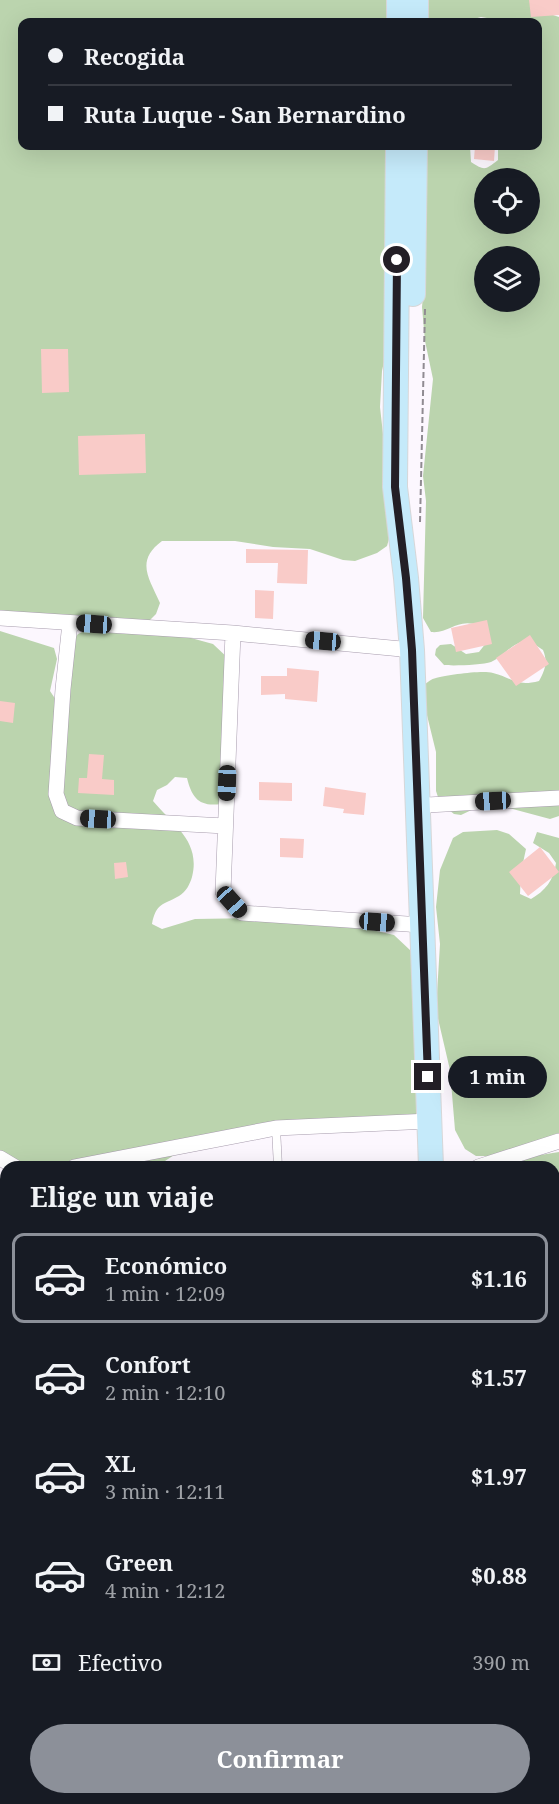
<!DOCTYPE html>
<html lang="es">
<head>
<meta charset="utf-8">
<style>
  :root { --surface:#171b24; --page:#242831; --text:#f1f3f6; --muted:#9ea1a6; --line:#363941; --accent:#8c9099 }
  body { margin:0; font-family:"Noto Serif",serif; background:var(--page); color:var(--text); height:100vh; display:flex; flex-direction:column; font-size:22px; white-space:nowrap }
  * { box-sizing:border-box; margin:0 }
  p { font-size:20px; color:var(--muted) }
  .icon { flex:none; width:33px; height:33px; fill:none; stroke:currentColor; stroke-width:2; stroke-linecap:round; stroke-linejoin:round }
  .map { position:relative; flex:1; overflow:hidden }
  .drawer { position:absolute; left:0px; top:1161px; width:560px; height:644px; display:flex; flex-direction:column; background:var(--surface); border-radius:18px 18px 0 0; box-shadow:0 6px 24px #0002 }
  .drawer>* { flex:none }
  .banner { position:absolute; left:18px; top:18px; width:524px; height:132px; border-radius:12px; box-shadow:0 6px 24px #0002; display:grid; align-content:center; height:132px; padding:0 30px; background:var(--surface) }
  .buttons { position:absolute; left:474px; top:168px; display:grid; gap:12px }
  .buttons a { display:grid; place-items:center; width:66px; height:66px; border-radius:50%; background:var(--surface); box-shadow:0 6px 24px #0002; font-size:30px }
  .end { position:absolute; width:27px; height:27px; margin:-14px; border:8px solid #231f26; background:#fff; box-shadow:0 0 0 3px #fff }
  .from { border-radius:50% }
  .bubble { position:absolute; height:42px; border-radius:21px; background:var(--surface); box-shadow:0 6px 24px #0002; font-size:20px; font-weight:700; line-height:42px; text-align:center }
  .car { position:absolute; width:18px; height:36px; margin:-18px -9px; border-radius:8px; box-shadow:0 0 4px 2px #0007; background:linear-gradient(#222 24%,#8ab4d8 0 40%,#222 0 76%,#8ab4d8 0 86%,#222 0) }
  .banner b { display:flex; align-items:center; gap:21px; height:57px; font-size:22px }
  .banner b+b { border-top:2px solid var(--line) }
  .banner i { width:15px; height:15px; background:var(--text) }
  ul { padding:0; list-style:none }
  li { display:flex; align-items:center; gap:18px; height:90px; margin:0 12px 9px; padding:0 18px; border:3px solid transparent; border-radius:12px }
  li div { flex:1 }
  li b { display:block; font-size:22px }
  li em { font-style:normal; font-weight:700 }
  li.active { border-color:var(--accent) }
  li>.icon { width:54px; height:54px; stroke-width:1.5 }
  h2 { padding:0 30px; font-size:27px; line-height:72px }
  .pay { display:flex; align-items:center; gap:15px; height:66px; padding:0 30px; font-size:22px }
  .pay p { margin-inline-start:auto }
  .action { display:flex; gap:12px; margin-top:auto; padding:12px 30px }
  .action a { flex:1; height:69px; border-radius:36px; background:var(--accent); color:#fff; font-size:24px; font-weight:700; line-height:69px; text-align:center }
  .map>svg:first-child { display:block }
  .green { fill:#bbd4ae; fill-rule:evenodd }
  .building { fill:#f9cbc8 }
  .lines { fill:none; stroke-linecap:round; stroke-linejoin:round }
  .lane-casing { stroke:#a79cad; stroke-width:9 }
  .street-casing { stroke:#a79cad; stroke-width:16 }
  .primary-casing { stroke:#d7d7d8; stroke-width:26 }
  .path { stroke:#908b92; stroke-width:2; stroke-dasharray:6 3; stroke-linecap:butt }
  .lane { stroke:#fff; stroke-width:8 }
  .street { stroke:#fff; stroke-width:15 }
  .primary { stroke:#c5eafa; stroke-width:24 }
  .route { stroke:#231f26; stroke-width:8 }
</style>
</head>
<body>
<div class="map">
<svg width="559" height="1804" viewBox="0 0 559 1804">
  <rect width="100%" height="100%" fill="#fcf7fe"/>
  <path class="green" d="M0,0H393V22H22V146H393L387,347L382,371L380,407L384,443L390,535L387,546L377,553L355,561L343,560L310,549L273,547L235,541H162C135,561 149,578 160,603L156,614L148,622L53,619L0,610Z
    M421,0H536L547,13L559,17V816L550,819L494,804L482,805L461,815L454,814L440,803L436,791V752L423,699L424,685C428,682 431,679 436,678C448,675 482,670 493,673C513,678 516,687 539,681C545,670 548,662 543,650L528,640C509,644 505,656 491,662C483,665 452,666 444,665L435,655L436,649L440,645L451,644L466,654L479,652L486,643L480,626C457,617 450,634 431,632L423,618L426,501L423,476L433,379L425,341L422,307L426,261L421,180L414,146H470L471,162C485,171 485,170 498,160V146H537V22H490L487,18L481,17L463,22H427ZM484,178H530V224H484ZM484,256H530V302H484Z
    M89,629L191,638L213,644L230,660L221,804C199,807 192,798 187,778L175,777L167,785L157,790L153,801C173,825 201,841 192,877C190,884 186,892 179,896C163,905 156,903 152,924L162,929L195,919L256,918L350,925L394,935L411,951L425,1084L416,1129L391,1130L338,1121L194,1142L165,1161L146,1167H42L14,1160L0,1154V631L54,648L57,659L50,691L56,700L70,643L78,634Z
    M497,830L509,834L526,849L521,872L520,894L531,899C545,891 554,880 556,863L549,853L533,843L537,832L559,838V1138L499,1156H476L465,1149L455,1130L450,1070L436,1010L440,944L436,907L440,870L453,838L463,832Z
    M559,1152V1218L554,1221V1167H498L522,1158Z
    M559,1293V1522L554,1524V1295Z
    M559,1621V1674L554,1668V1622Z
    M559,1690V1804H485L484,1799L554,1798V1691Z"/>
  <path class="building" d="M529,0H559V15L531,17Z
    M475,146H495L494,161L474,159Z
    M41,349H68L69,392L42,393Z
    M145,434L146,473L79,475L78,436Z
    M246,549L308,550L307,584L277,583L278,563H246Z
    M255,590L274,591L273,619L255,618Z
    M487,620L492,644L456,652L451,628Z
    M530,635L549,664L516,686L496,658Z
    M287,668L319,671L317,702L285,699V694L261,695V676H287Z
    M0,701L15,703L13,723L0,721Z
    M89,754L104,755L102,779L114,780V795L78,793L79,778H87Z
    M259,782L292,783V801L259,800Z
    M325,787L366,793L364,815L343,813L344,809L323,806Z
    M280,838L304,839L303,858L280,857Z
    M540,847L559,872L528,896L509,872Z
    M126,862L128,877L115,879L114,863Z"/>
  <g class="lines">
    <g class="lane-casing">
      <path id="lane" d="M276,1128L278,1167"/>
    </g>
    <g class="street-casing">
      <path id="street" d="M0,618L233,633L412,650
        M70,623L63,689L56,794L62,811L77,818L225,826
        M233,633L223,892L242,913L422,925
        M418,801L427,805L559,798
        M0,1158L15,1167
        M74,1167L276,1128L430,1121
        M478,1167L559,1141
        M0,1562H6
        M554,1604L559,1603"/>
    </g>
    <g class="primary-casing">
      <path id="primary" d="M399,22V0
        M416,22V0
        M398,146L395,487L406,578L412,650L431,1167
        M413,294L415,146
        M471,1798V1804"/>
    </g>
    <path class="path" d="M420,522L425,309"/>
    <use href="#lane" class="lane"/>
    <use href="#street" class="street"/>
    <use href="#primary" class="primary"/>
  </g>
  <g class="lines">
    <path class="route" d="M397,260L395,487L406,578L412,650L428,1077"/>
  </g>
</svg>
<div class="buttons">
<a><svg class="icon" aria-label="locate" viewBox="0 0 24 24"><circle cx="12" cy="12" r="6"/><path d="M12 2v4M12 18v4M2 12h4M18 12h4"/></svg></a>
<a><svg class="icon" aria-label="layers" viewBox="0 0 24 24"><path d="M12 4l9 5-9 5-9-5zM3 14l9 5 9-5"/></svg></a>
</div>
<i class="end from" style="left:397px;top:260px"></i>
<i class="end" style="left:428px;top:1077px"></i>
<div class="bubble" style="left:448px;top:1056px;width:99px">1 min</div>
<i class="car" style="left:94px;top:624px;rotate:274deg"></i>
<i class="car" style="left:323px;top:641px;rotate:275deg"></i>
<i class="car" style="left:227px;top:783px;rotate:182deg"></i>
<i class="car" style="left:493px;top:801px;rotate:267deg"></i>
<i class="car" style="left:98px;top:819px;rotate:273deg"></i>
<i class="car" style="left:232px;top:902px;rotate:138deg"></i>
<i class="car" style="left:377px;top:922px;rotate:94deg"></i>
<div class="banner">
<b><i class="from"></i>Recogida</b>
<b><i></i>Ruta Luque - San Bernardino</b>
</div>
<section class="drawer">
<h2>Elige un viaje</h2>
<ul>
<li class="active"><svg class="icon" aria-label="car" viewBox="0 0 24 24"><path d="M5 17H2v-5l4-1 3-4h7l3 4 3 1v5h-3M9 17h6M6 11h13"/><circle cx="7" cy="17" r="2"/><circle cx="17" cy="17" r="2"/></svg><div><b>Económico</b><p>1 min · 12:09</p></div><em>$1.16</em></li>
<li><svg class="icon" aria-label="car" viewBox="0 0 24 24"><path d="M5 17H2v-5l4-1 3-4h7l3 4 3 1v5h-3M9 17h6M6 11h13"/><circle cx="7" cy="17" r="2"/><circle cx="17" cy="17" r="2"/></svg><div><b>Confort</b><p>2 min · 12:10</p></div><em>$1.57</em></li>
<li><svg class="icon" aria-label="car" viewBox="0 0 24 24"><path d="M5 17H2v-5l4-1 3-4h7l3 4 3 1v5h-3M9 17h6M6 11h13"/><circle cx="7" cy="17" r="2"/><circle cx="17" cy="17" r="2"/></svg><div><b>XL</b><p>3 min · 12:11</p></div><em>$1.97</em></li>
<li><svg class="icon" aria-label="car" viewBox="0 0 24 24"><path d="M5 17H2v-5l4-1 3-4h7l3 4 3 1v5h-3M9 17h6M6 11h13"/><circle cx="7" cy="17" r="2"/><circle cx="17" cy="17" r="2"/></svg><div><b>Green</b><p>4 min · 12:12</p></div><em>$0.88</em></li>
</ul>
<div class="pay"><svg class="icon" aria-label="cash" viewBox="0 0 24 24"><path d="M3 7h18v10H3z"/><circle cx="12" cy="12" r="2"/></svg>Efectivo<p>390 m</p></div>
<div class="action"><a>Confirmar</a></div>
</section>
</div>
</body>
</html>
